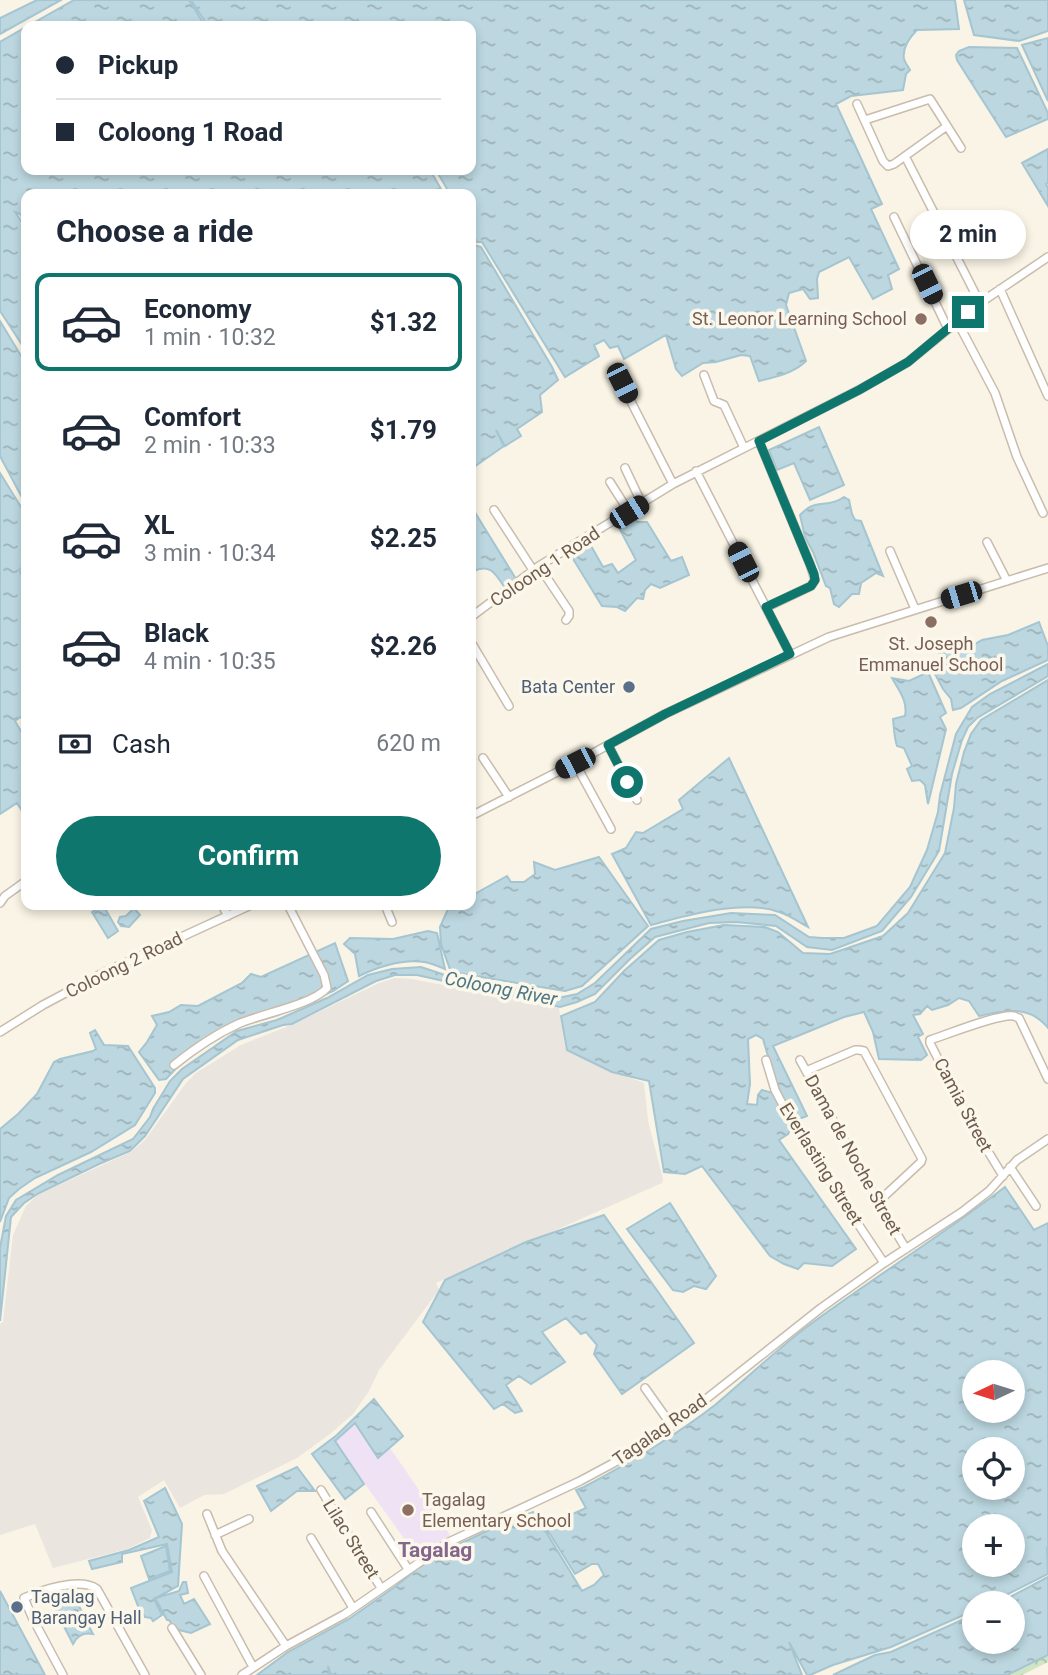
<!DOCTYPE html>
<html lang="en">
<head>
<meta charset="utf-8">
<style>
  :root { --surface:#fff; --page:#f2f2f3; --text:#1f2937; --muted:#747a83; --line:#e0e1e3; --accent:#0f766e }
  body { margin:0; font-family:Roboto,sans-serif; background:var(--page); color:var(--text); height:100vh; display:flex; flex-direction:column; font-size:26px; white-space:nowrap }
  * { box-sizing:border-box; margin:0 }
  p { font-size:23px; color:var(--muted) }
  .icon { flex:none; width:38px; height:38px; fill:none; stroke:currentColor; stroke-width:2; stroke-linecap:round; stroke-linejoin:round }
  .map { position:relative; flex:1; overflow:hidden }
  .details { position:absolute; left:21px; top:189px; width:455px; height:721px; display:flex; flex-direction:column; background:var(--surface); border-radius:14px; box-shadow:0 4px 10px #0003 }
  .details>* { flex:none }
  .hud { position:absolute; left:21px; top:21px; width:455px; height:154px; border-radius:14px; box-shadow:0 4px 10px #0003; display:grid; align-content:center; height:154px; padding:0 35px; background:var(--surface) }
  .needle { width:46px; rotate:266deg }
  .buttons { position:absolute; left:962px; top:1360px; display:grid; gap:14px }
  .buttons a { display:grid; place-items:center; width:63px; height:63px; border-radius:50%; background:var(--surface); box-shadow:0 4px 10px #0003; font-size:35px }
  .end { position:absolute; width:32px; height:32px; margin:-16px; border:9px solid #0f766e; background:#fff; box-shadow:0 0 0 4px #fff }
  .from { border-radius:50% }
  .bubble { position:absolute; height:49px; border-radius:24px; background:var(--surface); box-shadow:0 4px 10px #0003; font-size:23px; font-weight:700; line-height:49px; text-align:center }
  .car { position:absolute; width:21px; height:42px; margin:-21px -10px; border-radius:9px; box-shadow:0 0 5px 2px #0007; background:linear-gradient(#222 24%,#8ab4d8 0 40%,#222 0 76%,#8ab4d8 0 86%,#222 0) }
  .hud b { display:flex; align-items:center; gap:24px; height:66px; font-size:26px }
  .hud b+b { border-top:2px solid var(--line) }
  .hud i { width:18px; height:18px; background:var(--text) }
  ul { padding:0; list-style:none }
  li { display:flex; align-items:center; gap:21px; height:98px; margin:0 14px 10px; padding:0 21px; border:4px solid transparent; border-radius:14px }
  li div { flex:1 }
  li b { display:block; font-size:26px }
  li em { font-style:normal; font-weight:700 }
  li.active { border-color:var(--accent) }
  li>.icon { width:63px; height:63px; stroke-width:1.5 }
  h2 { padding:0 35px; font-size:32px; line-height:84px }
  .pay { display:flex; align-items:center; gap:18px; height:77px; padding:0 35px; font-size:26px }
  .pay p { margin-inline-start:auto }
  .button { display:flex; gap:14px; margin-top:auto; padding:14px 35px }
  .button a { flex:1; height:80px; border-radius:42px; background:var(--accent); color:#fff; font-size:28px; font-weight:700; line-height:80px; text-align:center }
  .map>svg:first-child { display:block }
  .industrial { fill:#eae5df }
  .education { fill:#f0e2f5 }
  .park { fill:url(#park-crowns) }
  .water { fill:url(#water-ripples); stroke:#a4c5d1; stroke-width:2; fill-rule:evenodd }
  .lines { fill:none; stroke-linecap:round; stroke-linejoin:round }
  .street-casing { stroke:#c9bcad; stroke-width:10 }
  .street { stroke:#fff; stroke-width:7 }
  .route { stroke:#0f766e; stroke-width:9 }
  .education-dot { fill:#8d6e63; stroke:#fcf7eb; stroke-width:2.5 }
  .service-dot { fill:#5c6f8a; stroke:#fcf7eb; stroke-width:2.5 }
  .labels { text-anchor:middle; stroke-width:7; stroke-linejoin:round; paint-order:stroke }
  .education-label { font-size:18px; fill:#785e54; stroke:#fcf7eb; text-anchor:end }
  .street-label { font-size:18px; fill:#6f5d4e; stroke:#fcf7eb }
  .service-label { font-size:18px; fill:#4e5e75; stroke:#fcf7eb; text-anchor:end }
  .water-label { font-size:19px; font-style:italic; fill:#4d7786; stroke:#fcf7eb }
  .quarter-label { font-size:21px; font-weight:bold; fill:#82668b; stroke:#fcf7eb }
</style>
</head>
<body>
<div class="map">
<svg width="1048" height="1675" viewBox="0 0 1048 1675">
  <defs>
    <pattern id="park-crowns" width="20" height="18" patternUnits="userSpaceOnUse" patternTransform="scale(1.75)"><rect width="20" height="18" fill="#cfe5c6"/><path d="M2 6a3 3 0 1 1 6 0M12 15a3 3 0 1 1 6 0" fill="none" stroke="#acbda3"/></pattern>
    <pattern id="water-ripples" width="26" height="14" patternUnits="userSpaceOnUse" patternTransform="scale(1.75)"><rect width="26" height="14" fill="#bcd7e0"/><path d="M2 4q2-2 4 0t4 0M15 11q2-2 4 0t4 0" fill="none" stroke="#9db2b8"/></pattern>
  </defs>
  <rect width="100%" height="100%" fill="#f9f4e5"/>
  <path class="industrial" d="M395,978L412,979L559,1008L565,1047L567,1050L612,1071L644,1083L648,1121L663,1179L662,1183L436,1283L439,1290L379,1370L369,1391L353,1414L330,1434L297,1458L224,1494L204,1495L180,1508L164,1480L138,1497L152,1530L150,1538L127,1549L53,1568L35,1524L0,1535V1324L3,1322L13,1235L26,1206L39,1194L131,1152L145,1140L186,1083L196,1073L241,1045L294,1024L379,983Z"/>
  <path class="education" d="M354,1423L378,1457L390,1448L450,1535L418,1558L335,1442Z"/>
  <path class="park" d="M1048,1655V1662L1022,1675H1007Z"/>
  <path class="water" d="M37,0H61L0,34V18Z
    M74,0H189L205,26H28Z
    M191,0H955L959,29L917,30C910,37 902,48 904,59C905,63 908,66 910,70L906,74L903,90L851,96L836,104L882,204L871,209L899,269L888,275L892,289L873,299L849,257L819,272L817,279L818,298L810,299L803,289L789,293L786,305L806,361C794,373 776,377 759,381L750,356L741,355L716,362L703,363L682,376L676,369L666,335L624,359L618,346L610,348L604,340L594,345L599,356L565,377L482,242H477L471,231V194H450L436,170H471V26H208Z
    M964,0H1048V31L1019,41L974,35Z
    M26,27V170H430L444,194H26V224L20,214L15,212L26,228V351L0,311V42Z
    M1048,38V101L1022,45Z
    M969,47L1017,48L1048,113V119L1006,137L957,60L956,55L959,51Z
    M1048,149V183L1046,184L1048,188V206L1022,163Z
    M471,241L474,245L481,247L552,367L558,380L540,395L542,412L517,429L521,436L505,446L496,430L504,446L471,469Z
    M0,321L26,364V505L0,456Z
    M819,427L844,485L810,500L794,463L777,470L769,450Z
    M0,473L26,515V564L19,570L26,583V713L15,721L26,740V817L17,803L0,814Z
    M844,497L849,500L852,514L855,520L861,521L883,576L876,573L861,583L859,594H852L839,607L834,604L830,588L826,586L813,552L805,537L800,515C803,512 806,509 810,507C820,502 832,506 844,497Z
    M471,506L516,579L505,588C496,575 491,563 474,571L471,566Z
    M634,517L637,522H647L671,561L682,557L689,575L660,588L651,584L645,590L643,599L637,598L625,611L617,607L602,606L570,554L590,544L603,567L612,564L618,573L636,560L618,526Z
    M1039,622L1048,646V660L1002,681L961,708L953,710L951,699L943,689L935,674L947,667L939,653L944,651L968,648L982,640L1008,635Z
    M1048,664V676L977,718L968,727L962,740L952,774L939,851L911,897L882,931L832,950L807,947L776,926L736,922L709,923L655,937L630,959L595,994L577,1002L560,1007L417,975H395L376,981L292,1024L283,1025L238,1040L183,1079L145,1136L130,1151L99,1164L39,1193L24,1203L11,1217L0,1321V1248L6,1216L16,1200L58,1175L133,1139L150,1117L153,1109L170,1081L182,1069L237,1031L277,1020L327,998L368,975L392,969L421,967L448,976L563,997L577,994L595,983L651,929L683,921L731,913L775,915L809,937L822,938H844L877,926L910,887L927,850L938,812L940,795L956,734L972,707L990,694Z
    M928,672L946,713L940,717L946,729L928,804L925,785L920,780L912,781L907,769L912,766L904,748L897,746C894,737 894,728 893,719L905,716C908,701 899,691 892,678L909,681Z
    M1048,680V1028C1029,1004 1005,1011 979,1016L969,1001L959,998L948,1005L932,1010L927,1006L920,1014L913,1015L923,1034L918,1037L927,1055L921,1060L879,1059L873,1032L864,1012L844,1017L773,1046L807,1116L794,1121L775,1080L763,1039L756,1035L748,1039L750,1084L747,1104L757,1105L758,1095L762,1090L773,1093L791,1128L788,1134L779,1140L856,1249L832,1266L804,1263L798,1269L784,1264L770,1256L702,1166L685,1174L664,1172L649,1081L612,1072L567,1050L561,1016L595,1002L624,971L659,940L687,932L724,925L765,927L778,932L803,953L830,954L883,936L908,913L945,853L954,808L956,784L964,752L971,734L981,720Z
    M729,758L808,927C799,922 789,915 779,912C743,899 687,915 651,925L612,854L626,848L636,832L643,833L683,809L679,800Z
    M599,857L648,926L582,986L565,991L451,972L441,944L440,927L448,909L456,905H471V896L507,876L511,882H524L535,874L534,862L555,870Z
    M103,905L118,931L108,938L92,912Z
    M134,908L140,915L129,927L121,926L118,922L120,917L126,916Z
    M428,931L437,933L445,969C438,966 431,963 424,962C402,959 378,967 359,976L355,954L344,944L350,938L393,939Z
    M335,943L348,981L333,991L278,1015L236,1027L184,1060L166,1079L159,1080L139,1052L147,1042L157,1025L152,1016L169,1012L181,1005L198,1006L242,983L251,974L261,977Z
    M95,1030L104,1045L128,1046L155,1088V1093L135,1125L91,1152L35,1178L19,1189L9,1198L0,1222V1129L18,1114L37,1094L54,1062L60,1059L93,1051L96,1049L90,1033Z
    M1005,1187L1034,1230L1048,1223V1550L1047,1549L1048,1574L990,1603H975V1610L891,1647L833,1665L810,1675H807L789,1642L802,1675H331L328,1666L329,1675H257L288,1652L349,1619L396,1586L418,1568L447,1550L489,1530L533,1512L541,1528L546,1532L582,1591L594,1585L604,1575L598,1564H592L575,1574L550,1534L544,1527L586,1508L576,1490L584,1487C629,1463 674,1437 715,1405C746,1379 776,1350 808,1326C873,1278 941,1236 1005,1187ZM975,1372H1013V1410H975ZM975,1449H1013V1488H975ZM975,1526H1013V1564H975Z
    M670,1203L716,1276L706,1289L694,1286L683,1292L673,1290L627,1229Z
    M604,1215L694,1343L622,1394L594,1354L597,1345L586,1332L581,1334L566,1318L542,1332L565,1362L531,1384L519,1376L506,1385L522,1411L515,1413L503,1404L494,1409L423,1322L445,1280L526,1242Z
    M374,1399L403,1436L378,1458L355,1423L335,1441L364,1484L345,1499L312,1454L337,1435Z
    M297,1467L315,1491H297L271,1511L257,1486Z
    M165,1488L182,1524L178,1586L156,1598L179,1591L183,1582H186L188,1593L180,1595L184,1604L194,1599L210,1624L191,1633L175,1629L169,1620H167L155,1598L154,1599L162,1615L153,1621L151,1618L145,1617L140,1611L131,1588L172,1572L167,1544L122,1554V1562L92,1569L89,1561L129,1550L159,1537L144,1501Z
    M166,1546L170,1571L149,1579L141,1556Z
    M1048,1577V1655L1007,1675H833L875,1655L891,1652L975,1614V1642H1013V1603H999Z
    M71,1590L93,1634C83,1632 77,1636 73,1644L47,1593Z
    M0,1591L45,1675H1L0,1674Z"/>
  <g class="lines">
    <g class="street-casing">
      <path id="street" d="M857,104L883,161L888,166L894,164L947,126
        M865,120L930,99L961,148
        M905,156L980,303
        M894,217L948,329
        M1000,289L1048,396
        M957,321L995,393L1017,457L1043,513
        M704,375L714,401L724,405L744,448
        M622,384L673,484
        M759,441L810,564L815,580L811,586L767,607
        M625,468L642,504
        M696,471L790,654
        M610,482L629,512
        M494,510L533,570
        M987,542L1007,581
        M890,551L915,609
        M539,566L569,611V616L566,620
        M471,617L539,566L673,484L859,390L908,362L980,303L1048,257
        M471,642L509,706
        M608,745L637,800
        M483,758L509,797
        M575,763L611,829
        M471,816L575,763L665,714L829,637L1048,568
        M0,903L5,896L26,881
        M222,905L228,916
        M385,905L392,922
        M0,1032L43,1005L103,973L251,905
        M766,1060L775,1090L797,1132L884,1263
        M800,1060L878,1202L906,1249
        M174,1065C194,1049 214,1035 238,1024C260,1014 312,1005 327,988L324,975L288,905
        M806,1071L855,1050H859L864,1051L922,1159L921,1162L878,1202
        M1010,1167L1036,1206
        M1003,1176L969,1120L930,1043V1040C946,1035 1000,1013 1014,1016C1015,1016 1017,1018 1019,1018L1048,1079
        M645,1388L672,1426
        M321,1490L381,1588
        M371,1512L408,1569
        M207,1514L222,1551L286,1646
        M215,1535L249,1519
        M311,1538L353,1608
        M204,1576L253,1667
        M172,1628L201,1675
        M63,1675L33,1619L24,1598C42,1590 80,1577 97,1589L145,1675
        M242,1675L286,1646L345,1614L449,1542L580,1481L634,1452L672,1426L821,1308L884,1263L962,1212L989,1191L1017,1160L1048,1139"/>
    </g>
    <use href="#street" class="street"/>
  </g>
  <g class="lines">
    <path class="route" d="M627,782L608,745L665,714L790,654L766,607L811,586L815,580L814,574L759,441L859,390L908,362L968,312"/>
  </g>
  <g class="education-dot">
    <circle cx="921" cy="319" r="7"/>
    <circle cx="931" cy="622" r="7"/>
    <circle cx="408" cy="1510" r="7"/>
  </g>
  <g class="service-dot">
    <circle cx="629" cy="687" r="7"/>
    <circle cx="17" cy="1607" r="7"/>
  </g>
  <g class="labels">
    <g class="education-label">
      <text x="907" y="325">St. Leonor Learning School</text>
      <text x="931" y="650" text-anchor="middle">St. Joseph<tspan x="931" dy="21">Emmanuel School</tspan></text>
      <text x="422" y="1506" text-anchor="start">Tagalag<tspan x="422" dy="21">Elementary School</tspan></text>
    </g>
    <g class="street-label">
      <text transform="translate(545 567) rotate(-34)" y="6">Coloong 1 Road</text>
      <text transform="translate(124 965) rotate(-26)" y="6">Coloong 2 Road</text>
      <text transform="translate(963 1105) rotate(62)" y="6">Camia Street</text>
      <text transform="translate(853 1155) rotate(61)" y="6">Dama de Noche Street</text>
      <text transform="translate(821 1164) rotate(58)" y="6">Everlasting Street</text>
      <text transform="translate(660 1430) rotate(-35)" y="6">Tagalag Road</text>
      <text transform="translate(351 1539) rotate(58)" y="6">Lilac Street</text>
    </g>
    <g class="service-label">
      <text x="615" y="693">Bata Center</text>
      <text x="31" y="1603" text-anchor="start">Tagalag<tspan x="31" dy="21">Barangay Hall</tspan></text>
    </g>
    <g class="water-label">
      <text transform="translate(501 988) rotate(11)" y="7">Coloong River</text>
    </g>
    <g class="quarter-label">
      <text x="435" y="1557">Tagalag</text>
    </g>
  </g>
</svg>
<div class="buttons">
<a><svg class="needle" viewBox="-14 -14 28 28"><path d="M0-13l5 13h-10z" fill="#e53935"/><path d="M0 13l5-13h-10z" fill="#747a83"/></svg></a>
<a><svg class="icon" aria-label="locate" viewBox="0 0 24 24"><circle cx="12" cy="12" r="6"/><path d="M12 2v4M12 18v4M2 12h4M18 12h4"/></svg></a>
<a>+</a>
<a>−</a>
</div>
<i class="end from" style="left:627px;top:782px"></i>
<i class="end" style="left:968px;top:312px"></i>
<div class="bubble" style="left:910px;top:210px;width:116px">2 min</div>
<i class="car" style="left:927px;top:284px;rotate:154deg"></i>
<i class="car" style="left:622px;top:383px;rotate:153deg"></i>
<i class="car" style="left:629px;top:512px;rotate:58deg"></i>
<i class="car" style="left:743px;top:562px;rotate:333deg"></i>
<i class="car" style="left:961px;top:595px;rotate:253deg"></i>
<i class="car" style="left:575px;top:763px;rotate:243deg"></i>
<div class="hud">
<b><i class="from"></i>Pickup</b>
<b><i></i>Coloong 1 Road</b>
</div>
<section class="details">
<h2>Choose a ride</h2>
<ul>
<li class="active"><svg class="icon" aria-label="car" viewBox="0 0 24 24"><path d="M5 17H2v-5l4-1 3-4h7l3 4 3 1v5h-3M9 17h6M6 11h13"/><circle cx="7" cy="17" r="2"/><circle cx="17" cy="17" r="2"/></svg><div><b>Economy</b><p>1 min · 10:32</p></div><em>$1.32</em></li>
<li><svg class="icon" aria-label="car" viewBox="0 0 24 24"><path d="M5 17H2v-5l4-1 3-4h7l3 4 3 1v5h-3M9 17h6M6 11h13"/><circle cx="7" cy="17" r="2"/><circle cx="17" cy="17" r="2"/></svg><div><b>Comfort</b><p>2 min · 10:33</p></div><em>$1.79</em></li>
<li><svg class="icon" aria-label="car" viewBox="0 0 24 24"><path d="M5 17H2v-5l4-1 3-4h7l3 4 3 1v5h-3M9 17h6M6 11h13"/><circle cx="7" cy="17" r="2"/><circle cx="17" cy="17" r="2"/></svg><div><b>XL</b><p>3 min · 10:34</p></div><em>$2.25</em></li>
<li><svg class="icon" aria-label="car" viewBox="0 0 24 24"><path d="M5 17H2v-5l4-1 3-4h7l3 4 3 1v5h-3M9 17h6M6 11h13"/><circle cx="7" cy="17" r="2"/><circle cx="17" cy="17" r="2"/></svg><div><b>Black</b><p>4 min · 10:35</p></div><em>$2.26</em></li>
</ul>
<div class="pay"><svg class="icon" aria-label="cash" viewBox="0 0 24 24"><path d="M3 7h18v10H3z"/><circle cx="12" cy="12" r="2"/></svg>Cash<p>620 m</p></div>
<div class="button"><a>Confirm</a></div>
</section>
</div>
</body>
</html>
